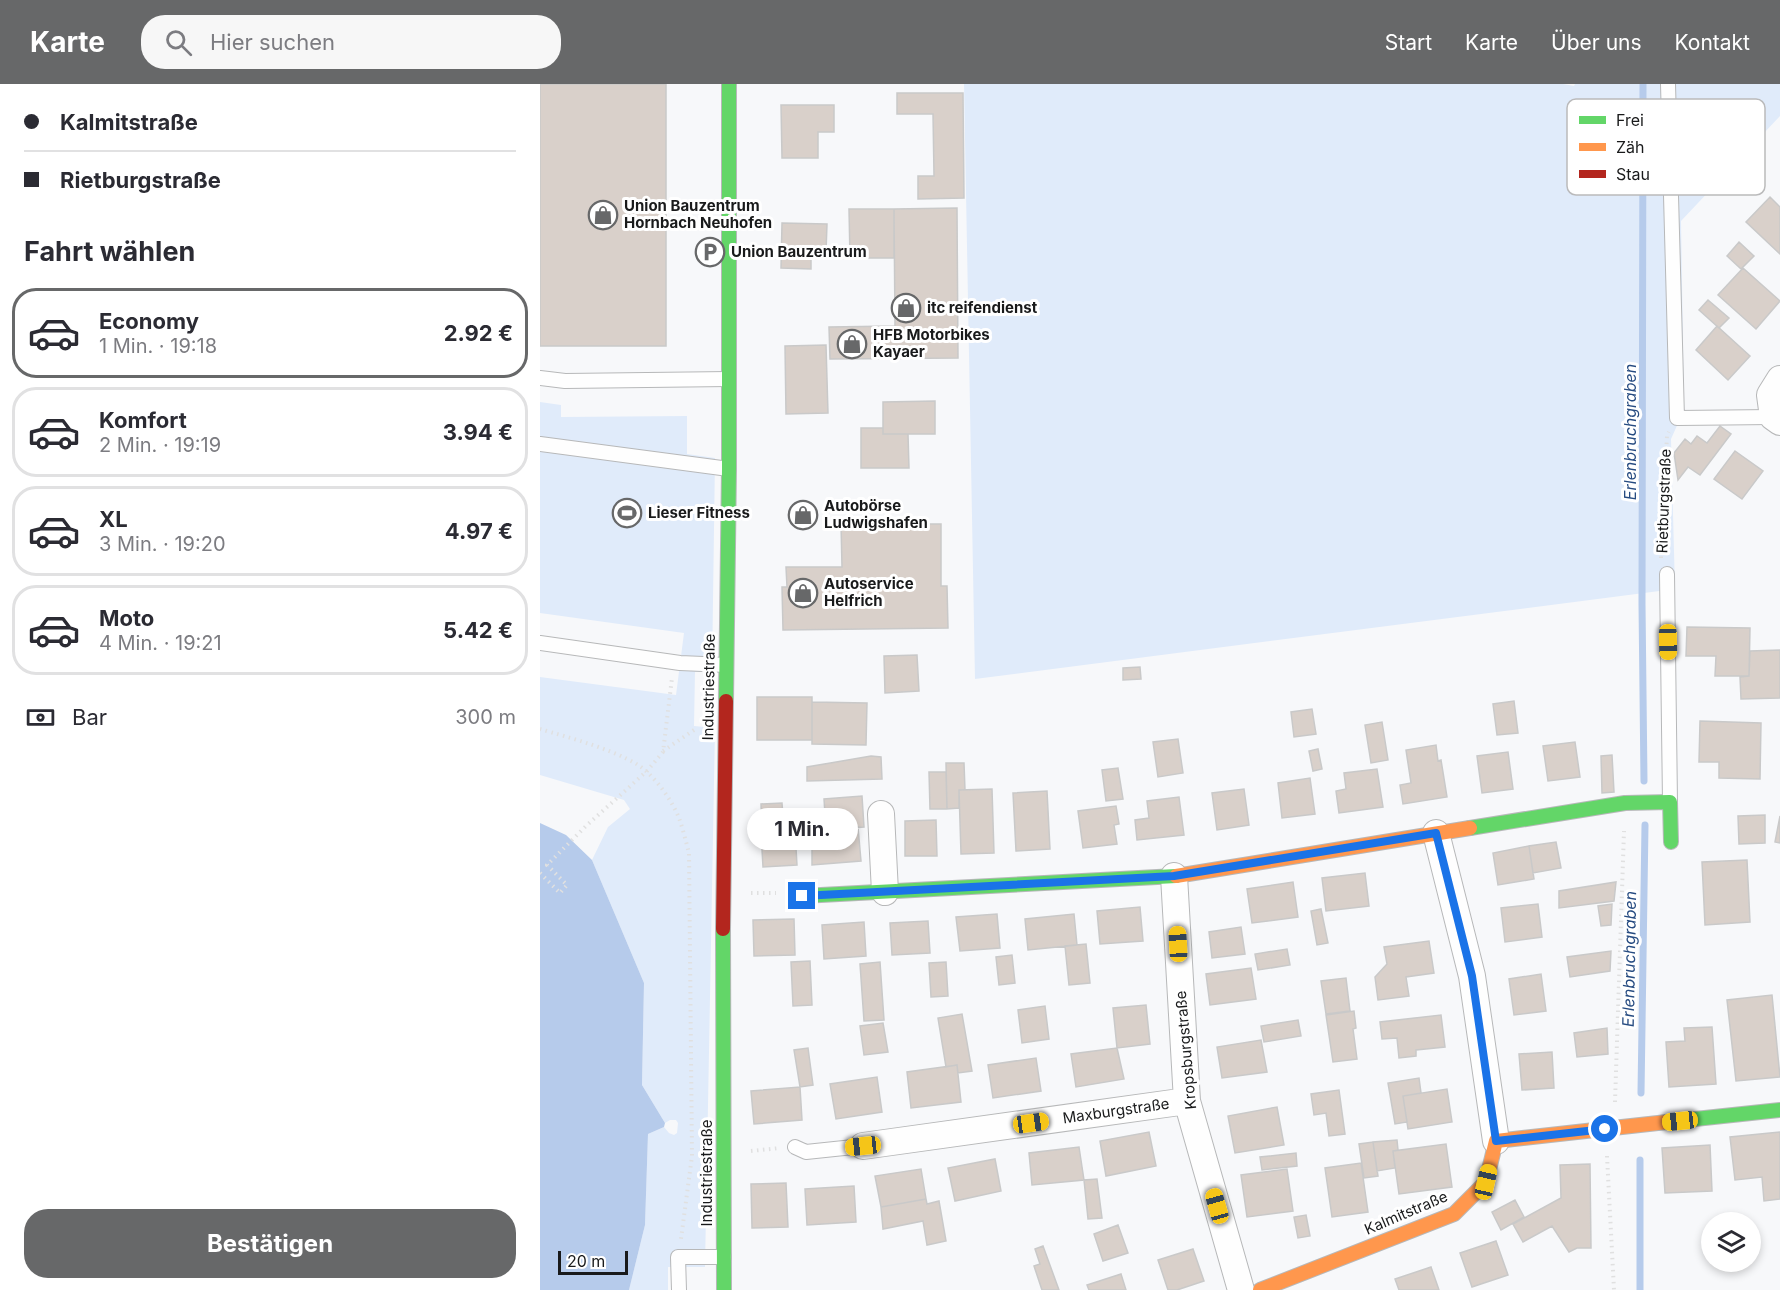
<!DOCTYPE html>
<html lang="de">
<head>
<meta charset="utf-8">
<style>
  :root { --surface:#fff; --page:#f7f7f7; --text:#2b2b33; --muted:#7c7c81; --line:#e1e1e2; --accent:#676869 }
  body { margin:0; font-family:Inter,sans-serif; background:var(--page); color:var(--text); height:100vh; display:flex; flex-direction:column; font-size:22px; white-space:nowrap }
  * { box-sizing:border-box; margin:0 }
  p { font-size:20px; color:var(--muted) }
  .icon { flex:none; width:33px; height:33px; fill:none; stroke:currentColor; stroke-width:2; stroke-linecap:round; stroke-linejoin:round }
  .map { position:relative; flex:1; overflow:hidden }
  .sheet { display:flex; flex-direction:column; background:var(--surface); width:540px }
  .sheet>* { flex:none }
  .guide { display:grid; align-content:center; height:132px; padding:0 24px; background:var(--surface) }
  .fabs { position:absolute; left:1161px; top:1128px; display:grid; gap:12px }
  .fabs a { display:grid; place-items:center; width:60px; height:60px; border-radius:50%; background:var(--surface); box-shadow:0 3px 9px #0003; font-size:30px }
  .scale { position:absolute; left:18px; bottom:15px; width:70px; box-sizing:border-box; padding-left:6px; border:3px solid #191a1b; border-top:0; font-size:16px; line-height:21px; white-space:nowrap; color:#191a1b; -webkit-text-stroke:4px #fff; paint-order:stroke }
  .end { position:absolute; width:27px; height:27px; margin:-14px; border:8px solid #1a73e8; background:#fff; box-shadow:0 0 0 3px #fff }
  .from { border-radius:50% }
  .bubble { position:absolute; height:42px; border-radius:21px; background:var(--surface); box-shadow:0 3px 9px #0003; font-size:20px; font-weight:700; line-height:42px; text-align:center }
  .car { position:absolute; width:18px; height:36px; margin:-18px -9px; border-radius:8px; box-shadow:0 0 4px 2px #0007; background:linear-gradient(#f5c518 24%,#345 0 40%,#f5c518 0 76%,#345 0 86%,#f5c518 0) }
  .guide b { display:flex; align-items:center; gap:21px; height:57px; font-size:22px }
  .guide b+b { border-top:2px solid var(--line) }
  .guide i { width:15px; height:15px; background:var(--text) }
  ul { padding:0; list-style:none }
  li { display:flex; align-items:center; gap:18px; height:90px; margin:0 12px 9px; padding:0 12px; border:3px solid var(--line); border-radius:24px }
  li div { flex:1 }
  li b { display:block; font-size:22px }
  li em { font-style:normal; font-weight:700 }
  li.selected { border-color:var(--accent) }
  li>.icon { width:54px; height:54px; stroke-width:1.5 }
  h2 { padding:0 24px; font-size:27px; line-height:72px }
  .pay { display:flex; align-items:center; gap:15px; height:66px; padding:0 24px; font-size:22px }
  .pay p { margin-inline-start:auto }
  .primary-button { display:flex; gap:12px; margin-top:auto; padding:12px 24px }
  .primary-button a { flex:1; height:69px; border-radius:24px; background:var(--accent); color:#fff; font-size:24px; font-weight:700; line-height:69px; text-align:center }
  header { display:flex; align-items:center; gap:36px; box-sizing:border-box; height:84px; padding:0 30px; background:var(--accent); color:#fff }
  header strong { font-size:28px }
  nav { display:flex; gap:33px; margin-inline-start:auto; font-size:21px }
  .search { width:420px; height:54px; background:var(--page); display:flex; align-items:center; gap:15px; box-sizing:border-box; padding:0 21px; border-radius:24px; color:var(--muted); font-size:22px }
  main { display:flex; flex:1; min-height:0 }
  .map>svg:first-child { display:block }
  .green { fill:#e0ebfa }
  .water { fill:#b6cbeb }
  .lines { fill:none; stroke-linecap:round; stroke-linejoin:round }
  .stream { stroke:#b6cbeb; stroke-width:7 }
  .building { fill:#d9d0ca; stroke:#c9c9c9; stroke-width:1.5 }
  .lane-casing { stroke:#b7b8b9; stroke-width:16 }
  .street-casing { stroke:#b7b8b9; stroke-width:28 }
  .fast-casing { stroke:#b7b8b9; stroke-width:16 }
  .slow-casing { stroke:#b7b8b9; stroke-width:16 }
  .jam-casing { stroke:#b7b8b9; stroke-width:16 }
  .path { stroke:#e0e0e0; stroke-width:4; stroke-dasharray:1.5 4.5; stroke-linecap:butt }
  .lane { stroke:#fefefe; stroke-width:14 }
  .street { stroke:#fefefe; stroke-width:26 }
  .fast { stroke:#63d668; stroke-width:14 }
  .slow { stroke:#ff974d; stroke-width:14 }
  .jam { stroke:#b3261e; stroke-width:14 }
  .route { stroke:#1a73e8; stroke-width:8 }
  .labels { text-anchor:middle; stroke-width:6; stroke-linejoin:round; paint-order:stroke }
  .poi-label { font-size:15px; font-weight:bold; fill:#191a1b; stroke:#fff; text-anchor:start }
  .street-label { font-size:15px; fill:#191a1b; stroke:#fff }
  .water-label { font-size:16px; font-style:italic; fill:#264b81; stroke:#fff }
  .key { fill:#fff; stroke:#bababb; stroke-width:1.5 }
  .key-label { font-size:16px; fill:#191a1b }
</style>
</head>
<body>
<header>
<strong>Karte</strong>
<div class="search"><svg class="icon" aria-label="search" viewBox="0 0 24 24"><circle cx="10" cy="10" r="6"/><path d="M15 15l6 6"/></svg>Hier suchen</div>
<nav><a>Start</a><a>Karte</a><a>Über uns</a><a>Kontakt</a></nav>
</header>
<main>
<section class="sheet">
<div class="guide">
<b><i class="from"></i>Kalmitstraße</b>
<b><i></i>Rietburgstraße</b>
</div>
<h2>Fahrt wählen</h2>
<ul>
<li class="selected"><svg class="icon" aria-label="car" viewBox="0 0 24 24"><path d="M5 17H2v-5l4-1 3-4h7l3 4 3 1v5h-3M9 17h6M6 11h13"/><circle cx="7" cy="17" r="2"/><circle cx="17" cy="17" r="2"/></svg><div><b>Economy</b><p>1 Min. · 19:18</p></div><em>2.92 €</em></li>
<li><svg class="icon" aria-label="car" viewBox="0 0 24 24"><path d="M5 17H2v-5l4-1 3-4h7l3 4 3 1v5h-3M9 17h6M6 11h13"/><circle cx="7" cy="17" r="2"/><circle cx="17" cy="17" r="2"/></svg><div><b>Komfort</b><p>2 Min. · 19:19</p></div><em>3.94 €</em></li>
<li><svg class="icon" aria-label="car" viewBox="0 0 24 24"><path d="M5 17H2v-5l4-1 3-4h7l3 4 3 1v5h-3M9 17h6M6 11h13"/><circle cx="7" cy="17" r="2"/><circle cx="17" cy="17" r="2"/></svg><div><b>XL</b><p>3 Min. · 19:20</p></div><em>4.97 €</em></li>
<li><svg class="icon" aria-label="car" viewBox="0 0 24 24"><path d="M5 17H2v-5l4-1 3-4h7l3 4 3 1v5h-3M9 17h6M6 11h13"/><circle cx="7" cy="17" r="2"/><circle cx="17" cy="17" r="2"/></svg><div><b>Moto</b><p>4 Min. · 19:21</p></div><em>5.42 €</em></li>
</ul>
<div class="pay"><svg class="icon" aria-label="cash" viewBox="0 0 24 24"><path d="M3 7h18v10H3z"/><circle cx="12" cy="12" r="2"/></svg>Bar<p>300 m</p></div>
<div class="primary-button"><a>Bestätigen</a></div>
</section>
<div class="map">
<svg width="1240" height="1206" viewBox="0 0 1240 1206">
  <rect width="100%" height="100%" fill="#f7f8fa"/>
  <path class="green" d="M424,0H1023L1034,2L1035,0H1240V32L1141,137L1144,326L1131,355L1135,505L435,595Z
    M0,318L21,321V333L147,332V370L175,374L172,588H155L154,642L175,644L165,1183H128V1206H89L105,1141L108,1050L124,1043L129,1049L134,1051L137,1049L138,1039L136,1036H130L125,1039L102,1001L104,899L52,776L68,743L90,725L84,716L0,691V593L136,611L144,549L0,529Z"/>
  <path class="water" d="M0,739L26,751L52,776L104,899L102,1001L125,1039L124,1043L108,1050L105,1141L89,1206H0Z"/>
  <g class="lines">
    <path class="stream" d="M1103,0L1102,520L1104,697
      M1101,1009L1105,741
      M1100,1076V1206"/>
  </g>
  <path class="building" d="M0,0H126V262H0Z
    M357,9H423L424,114L378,115V92H394L393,30H357Z
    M241,21H294V48H278V74H242Z
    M1230,113L1240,123V170L1206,138Z
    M417,124L418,274L290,275L289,243L355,242L354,125Z
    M309,125H354V174H310Z
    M242,139L287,140L286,168H271V185L241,184Z
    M1199,158L1214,172L1201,185L1187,172Z
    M1203,184L1240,217L1216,245L1178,211Z
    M1168,216L1189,234L1179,244L1159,226Z
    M1177,242L1210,272L1188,296L1156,266Z
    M286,261L288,329L246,330L245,262Z
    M395,317V350H343V318Z
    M1180,342L1191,350L1160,391L1148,383L1138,396L1134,369L1145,355L1151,360L1157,352L1167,359Z
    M321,344H343V350H368L369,384H321Z
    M1195,367L1223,387L1202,415L1174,395Z
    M301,440H401V502H407L408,544L243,546L242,503H247L246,483H302Z
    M1147,543L1210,544L1209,592H1175L1176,572H1146Z
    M1240,566V614L1201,615L1200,593L1209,592L1210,567Z
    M377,571L379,607L345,609L344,572Z
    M600,583L601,595L583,596V584Z
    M217,613H272V656H217Z
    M974,617L978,649L957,651L953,620Z
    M272,618L327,619L326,661L272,660Z
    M772,625L776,650L754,653L751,628Z
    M1160,637L1221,639L1220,695L1179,694V678H1159Z
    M842,638L848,676L831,679L825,641Z
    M638,655L643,689L618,693L613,658Z
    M1035,658L1040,693L1008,697L1003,662Z
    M896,661L898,677L901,676L907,713L863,720L860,701L871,699L866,666Z
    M778,665L782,685L773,687L769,667Z
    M968,668L973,705L942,709L937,672Z
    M1072,671L1074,708L1062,709L1061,672Z
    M331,672L341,673L342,695L267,697V683Z
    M406,679H424L425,706H419V724L407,725Z
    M578,684L583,715L566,717L562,686Z
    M837,685L843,723L799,729L796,707L806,705L804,689Z
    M389,688H406L407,725H390Z
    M770,694L775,730L742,734L738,699Z
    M452,705L454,769L421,770L419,706Z
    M704,705L709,741L677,746L672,709Z
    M507,707L510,765L476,767L473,709Z
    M322,712L324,743L286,746L284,715Z
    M639,713L644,751L597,756L595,736L609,734L607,717Z
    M242,719L244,746L222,747L221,720Z
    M576,722L579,740L574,741L577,760L543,764L538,727Z
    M1225,731V759L1199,760L1198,732Z
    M1240,732V759L1235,758Z
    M396,736L397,772H365V737Z
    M318,743L321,777L272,781V762L287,761L286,746Z
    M255,747L257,781L223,783L221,748Z
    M1016,758L1021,784L993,789L989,762Z
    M989,762L994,795L958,801L953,769Z
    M1207,776L1210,838L1165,841L1162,778Z
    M825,789L829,822L786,827L782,794Z
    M753,798L758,833L712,839L707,805Z
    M1076,798L1074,817L1019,824V807Z
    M998,820L1002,853L965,858L961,824Z
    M1072,820L1071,841L1061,842L1058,822Z
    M600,823L603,857L560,860L557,827Z
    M781,825L788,859L777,861L771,827Z
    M457,830L460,864L420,867L416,833Z
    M534,830L537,861L488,866L485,835Z
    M254,835L255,871L214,872L213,836Z
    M388,837L390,869L352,871L350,839Z
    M324,838L326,872L284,875L282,841Z
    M701,843L705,870L672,874L669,848Z
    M889,857L894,889L866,893L869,912L838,916L835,893L847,880L844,863Z
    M546,860L550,899L529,901L525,862Z
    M747,865L750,881L718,886L715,870Z
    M1071,867L1070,887L1030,893L1027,873Z
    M472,871L475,899L459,901L456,873Z
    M270,877L272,921L253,922L251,878Z
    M340,878L344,936L324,937L320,880Z
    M406,878L408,912L391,913L389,879Z
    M711,884L716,915L670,921L666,890Z
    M1001,890L1006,927L974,931L969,895Z
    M806,894L810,927L786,930L781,897Z
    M1232,911L1240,993L1196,997L1187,916Z
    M606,921L610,960L577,964L573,924Z
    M505,922L509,955L482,959L478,926Z
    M814,927L816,944L813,945L817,975L793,978L786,931Z
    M422,930L432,987L418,989L417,981L406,983L398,934Z
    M901,931L905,963L876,966V972L859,974L857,954L842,955L840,938Z
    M758,936L761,952L724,958L721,942Z
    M343,939L348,968L324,971L320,942Z
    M1172,943L1176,1000L1129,1003L1126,958L1145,957L1144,944Z
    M1067,944L1068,970L1037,973L1034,949Z
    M721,956L727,988L682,994L677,963Z
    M268,964L273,1001L260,1003L254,966Z
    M577,964L584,995L536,1003L531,970Z
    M1012,968L1014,1004L982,1006L979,970Z
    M496,974L501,1007L453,1014L448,981Z
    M417,981L421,1018L371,1024L367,988Z
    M337,993L342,1028L296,1035L290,1000Z
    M879,994L881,1009L863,1012L867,1038L855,1040L848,999Z
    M260,1003L262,1036L214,1040L211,1007Z
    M907,1005L912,1038L868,1045L863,1012Z
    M799,1006L805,1050L789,1052L786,1029L774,1031L771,1010Z
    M737,1023L744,1061L695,1069L688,1032Z
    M609,1048L616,1082L566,1092L560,1057Z
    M1240,1048V1115L1224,1117L1222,1093L1195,1096L1190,1053Z
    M857,1056L858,1066L853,1067L855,1084L837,1087L833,1058Z
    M833,1058L838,1092L824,1094L819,1060Z
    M906,1060L912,1103L859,1110L853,1067Z
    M1170,1061L1172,1107L1125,1109L1122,1064Z
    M539,1063L544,1096L492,1101L489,1069Z
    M756,1069L757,1082L722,1086L720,1073Z
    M455,1075L461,1107L415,1117L408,1084Z
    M821,1079L828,1128L792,1133L785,1084Z
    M1050,1080L1051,1164H1037L1029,1168L1012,1142L983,1158L973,1140L1021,1114L1020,1081Z
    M381,1085L386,1115L341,1123L335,1092Z
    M747,1085L753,1127L707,1133L701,1091Z
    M557,1095L562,1134L548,1135L544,1096Z
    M246,1099L248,1143L212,1144L211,1100Z
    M314,1102L316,1138L267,1141L265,1105Z
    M386,1115L387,1120L399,1117L406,1157L387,1161L383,1137L343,1145L341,1123Z
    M975,1116L984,1133L961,1146L952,1128Z
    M766,1131L770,1152L758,1154L754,1133Z
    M578,1141L588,1169L563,1177L554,1150Z
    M956,1157L968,1191L932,1203L920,1169Z
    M503,1162L519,1206H502L494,1182L500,1180L495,1165Z
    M653,1165L664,1197L637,1206H628L618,1176Z
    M891,1183L899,1206H859L855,1195Z
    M581,1190L586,1206H549L547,1201Z"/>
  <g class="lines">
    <g class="lane-casing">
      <path id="lane" d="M1128,0L1137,334L1233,333
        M0,294L25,297L189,295
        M0,360L189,385
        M1127,490L1130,718
        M0,559L140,579L186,581
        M255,1063L266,1068L323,1062
        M139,1206L138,1173H184"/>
    </g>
    <g class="street-casing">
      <path id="street" d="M1240,295L1230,311L1233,333L1240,338
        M341,730L345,808
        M896,749L932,892L956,1057
        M634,792L647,1017L701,1206
        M323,1062L647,1017"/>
    </g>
    <g class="fast-casing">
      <path id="fast" d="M186,617L189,385V0
        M930,744L1085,719L1130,718L1131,758
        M262,812L636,792
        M183,845L184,1206
        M1127,1038L1240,1026"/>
    </g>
    <g class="slow-casing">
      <path id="slow" d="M636,792L930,744
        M720,1206L914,1130L946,1098L956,1057L1127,1038"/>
    </g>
    <g class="jam-casing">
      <path id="jam" d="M183,845L186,617"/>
    </g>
    <path class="path" d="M1121,474L1127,352L1129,348
      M0,645C27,653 88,669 107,688C120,700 132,717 139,734C143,745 146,758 149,769L152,1072L141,1155
      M123,667L157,644
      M0,789L20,809L27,801L7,781L46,742L107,687L123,668L132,594
      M211,809H236
      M1075,1018L1084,747
      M211,1067L240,1064
      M1067,1072L1074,1206"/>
    <use href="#lane" class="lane"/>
    <use href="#street" class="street"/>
    <use href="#fast" class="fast"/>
    <use href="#slow" class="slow"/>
    <use href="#jam" class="jam"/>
  </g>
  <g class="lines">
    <path class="route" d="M262,812L634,792L896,749L932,892L956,1057L1065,1045"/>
  </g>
  <defs>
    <g id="shop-ring" transform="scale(1.5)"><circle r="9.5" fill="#fff" stroke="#676869" stroke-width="1.5"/><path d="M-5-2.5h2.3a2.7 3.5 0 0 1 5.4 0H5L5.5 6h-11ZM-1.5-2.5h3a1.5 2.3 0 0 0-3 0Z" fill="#676869"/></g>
    <g id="parking-ring" transform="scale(1.5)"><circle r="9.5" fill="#fff" stroke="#676869" stroke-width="1.5"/><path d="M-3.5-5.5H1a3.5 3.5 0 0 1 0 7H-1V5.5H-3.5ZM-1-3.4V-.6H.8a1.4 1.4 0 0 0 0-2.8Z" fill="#676869"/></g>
    <g id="stadium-ring" transform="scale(1.5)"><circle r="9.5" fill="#fff" stroke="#676869" stroke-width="1.5"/><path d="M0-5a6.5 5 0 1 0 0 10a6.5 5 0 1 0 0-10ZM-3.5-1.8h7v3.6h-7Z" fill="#676869"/></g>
  </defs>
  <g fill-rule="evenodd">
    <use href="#shop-ring" x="63" y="131"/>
    <use href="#parking-ring" x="170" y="168"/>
    <use href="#shop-ring" x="366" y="224"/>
    <use href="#shop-ring" x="312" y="260"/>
    <use href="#stadium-ring" x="87" y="429"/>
    <use href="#shop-ring" x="263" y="431"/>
    <use href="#shop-ring" x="263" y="509"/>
  </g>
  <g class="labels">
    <g class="poi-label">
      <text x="84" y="127">Union Bauzentrum<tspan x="84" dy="17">Hornbach Neuhofen</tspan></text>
      <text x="191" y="173">Union Bauzentrum</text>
      <text x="387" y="229">itc reifendienst</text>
      <text x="333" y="256">HFB Motorbikes<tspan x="333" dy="17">Kayaer</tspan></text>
      <text x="284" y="427">Autobörse<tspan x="284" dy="17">Ludwigshafen</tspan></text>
      <text x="108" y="434">Lieser Fitness</text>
      <text x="284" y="505">Autoservice<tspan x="284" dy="17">Helfrich</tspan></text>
    </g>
    <g class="street-label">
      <text transform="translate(1124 417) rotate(-88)" y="5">Rietburgstraße</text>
      <text transform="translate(169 603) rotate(-89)" y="5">Industriestraße</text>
      <text transform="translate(646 966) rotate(-95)" y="5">Kropsburgstraße</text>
      <text transform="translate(576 1027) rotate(-8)" y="5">Maxburgstraße</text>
      <text transform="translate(167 1089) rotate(-90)" y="5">Industriestraße</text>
      <text transform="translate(866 1129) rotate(-23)" y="5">Kalmitstraße</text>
    </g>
    <g class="water-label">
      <text transform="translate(1090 348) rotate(-90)" y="6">Erlenbruchgraben</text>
      <text transform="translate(1089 875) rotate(-89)" y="6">Erlenbruchgraben</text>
    </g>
  </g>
  <rect x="1027" y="15" width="198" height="96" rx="9" class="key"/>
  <rect x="1039" y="32" width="27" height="8" fill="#63d668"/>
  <rect x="1039" y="59" width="27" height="8" fill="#ff974d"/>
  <rect x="1039" y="86" width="27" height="8" fill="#b3261e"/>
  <g class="key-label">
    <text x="1076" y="42">Frei</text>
    <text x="1076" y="69">Zäh</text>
    <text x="1076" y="96">Stau</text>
  </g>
</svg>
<div class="fabs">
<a><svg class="icon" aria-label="layers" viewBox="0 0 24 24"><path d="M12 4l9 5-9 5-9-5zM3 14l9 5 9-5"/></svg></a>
</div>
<div class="scale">20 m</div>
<i class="end from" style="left:1065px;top:1045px"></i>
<i class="end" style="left:262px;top:812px"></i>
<div class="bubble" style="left:207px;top:724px;width:111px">1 Min.</div>
<i class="car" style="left:1128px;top:558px;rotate:179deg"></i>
<i class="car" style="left:638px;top:860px;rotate:357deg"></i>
<i class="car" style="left:1140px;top:1037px;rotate:264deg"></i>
<i class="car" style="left:491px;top:1039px;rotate:82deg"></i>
<i class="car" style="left:323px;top:1062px;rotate:264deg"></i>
<i class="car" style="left:946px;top:1098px;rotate:13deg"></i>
<i class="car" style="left:677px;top:1122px;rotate:344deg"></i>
</div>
</main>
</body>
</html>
